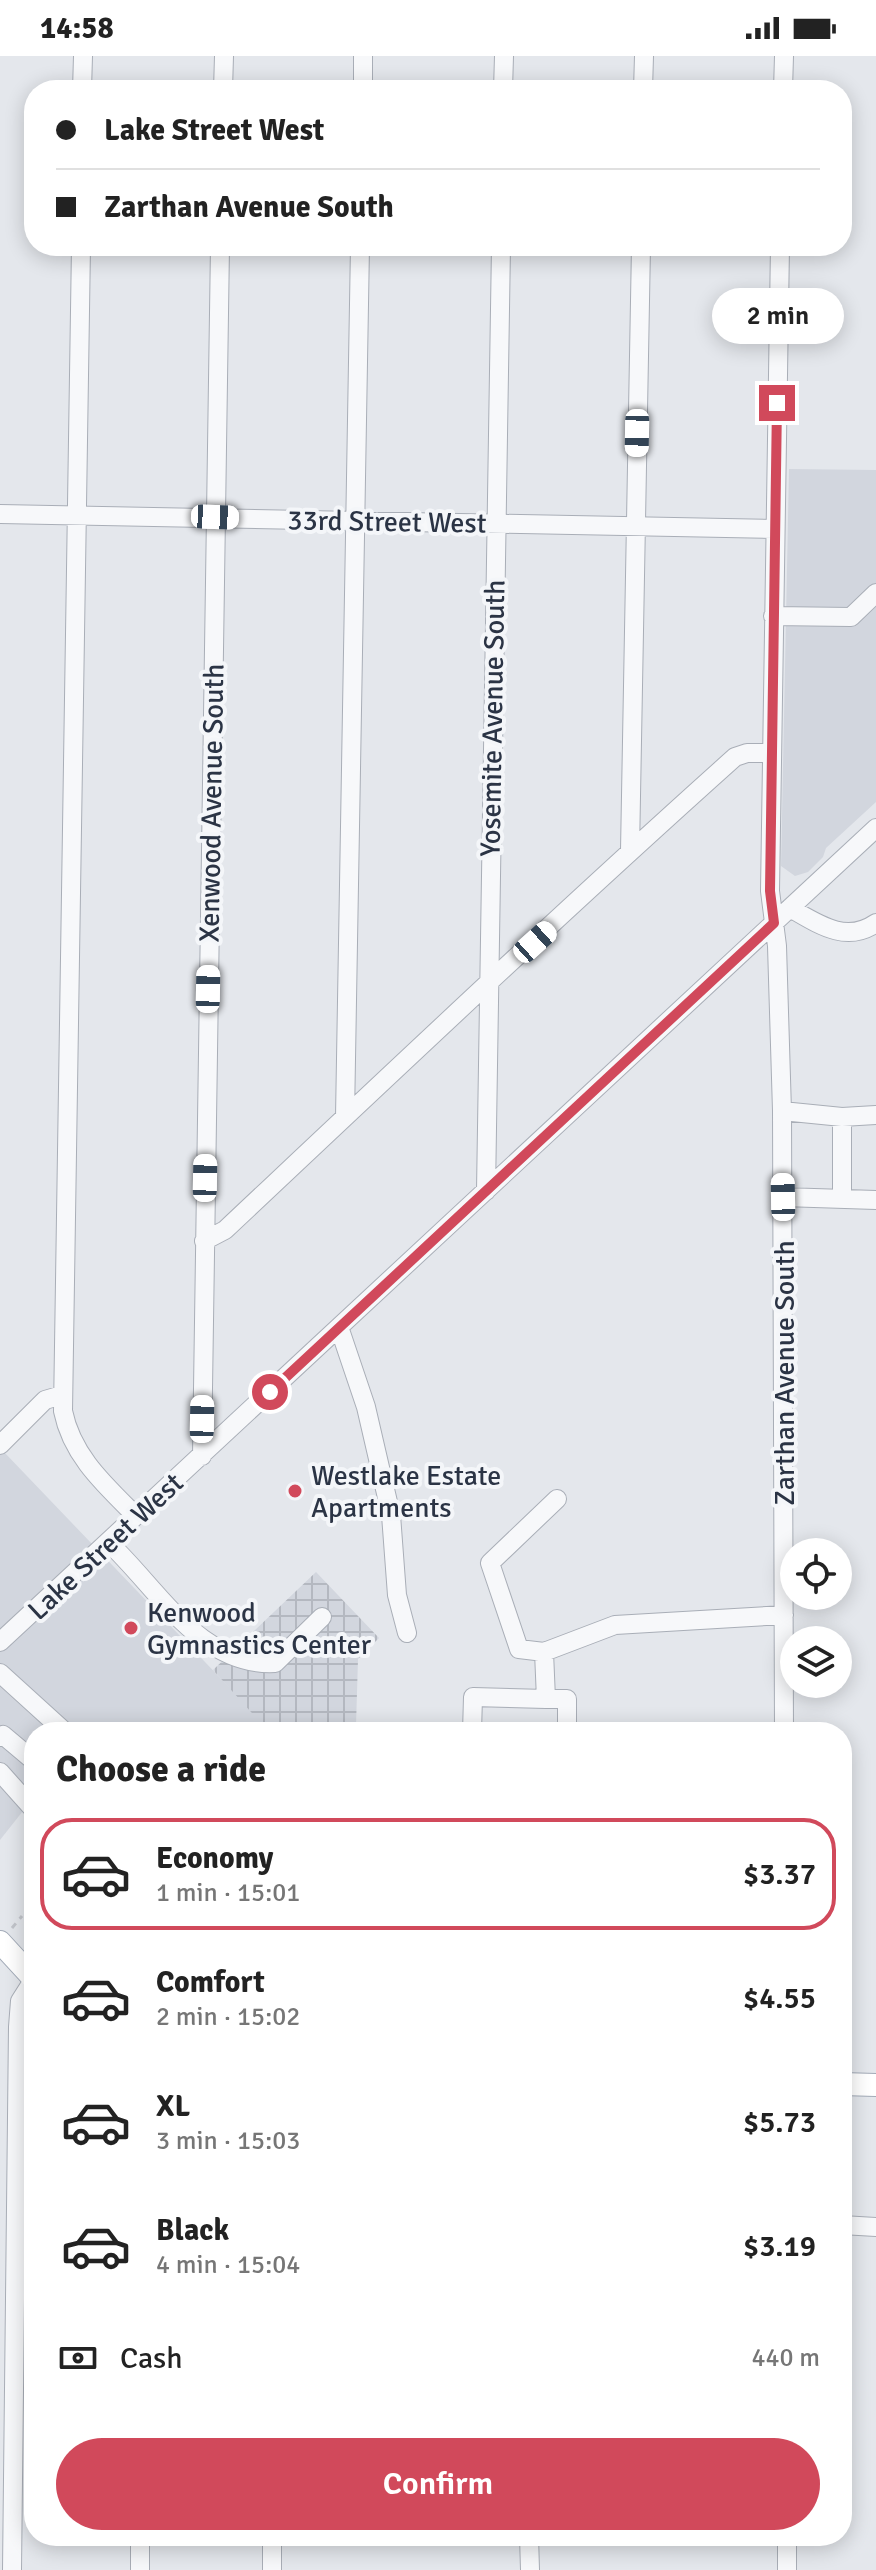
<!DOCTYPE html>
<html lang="en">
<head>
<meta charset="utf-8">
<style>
  :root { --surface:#fff; --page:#f6f6f6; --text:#222; --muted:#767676; --line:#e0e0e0; --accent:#d1495b }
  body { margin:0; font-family:Signika,sans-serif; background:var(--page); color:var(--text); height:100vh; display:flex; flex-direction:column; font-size:30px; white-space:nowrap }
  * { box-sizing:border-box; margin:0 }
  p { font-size:26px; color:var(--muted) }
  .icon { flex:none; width:44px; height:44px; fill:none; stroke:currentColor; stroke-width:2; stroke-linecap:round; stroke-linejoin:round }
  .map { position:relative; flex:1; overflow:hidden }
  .drawer { position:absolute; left:24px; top:1666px; width:828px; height:824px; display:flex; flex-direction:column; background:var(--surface); border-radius:32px; box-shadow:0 4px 20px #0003 }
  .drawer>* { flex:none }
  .hud { position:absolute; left:24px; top:24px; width:828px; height:176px; border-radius:32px; box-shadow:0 4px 20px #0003; display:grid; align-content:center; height:176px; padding:0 32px; background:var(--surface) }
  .buttons { position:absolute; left:780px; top:1482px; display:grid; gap:16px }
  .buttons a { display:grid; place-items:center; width:72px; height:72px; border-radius:50%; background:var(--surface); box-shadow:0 4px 20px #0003; font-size:40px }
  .end { position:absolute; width:36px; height:36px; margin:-18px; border:10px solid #d1495b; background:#fff; box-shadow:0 0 0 4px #fff }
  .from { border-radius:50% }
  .bubble { position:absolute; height:56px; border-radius:28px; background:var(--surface); box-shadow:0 4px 20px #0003; font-size:26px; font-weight:600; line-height:56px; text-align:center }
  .car { position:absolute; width:24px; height:48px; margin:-24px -12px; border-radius:10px; box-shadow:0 0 6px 2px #0007; background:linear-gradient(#fff 24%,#345 0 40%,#fff 0 76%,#345 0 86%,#fff 0) }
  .hud b { display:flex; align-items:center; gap:28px; height:76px; font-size:30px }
  .hud b+b { border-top:2px solid var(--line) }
  .hud i { width:20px; height:20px; background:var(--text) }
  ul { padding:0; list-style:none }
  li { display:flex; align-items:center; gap:24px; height:112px; margin:0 16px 12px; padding:0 16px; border:4px solid transparent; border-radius:32px }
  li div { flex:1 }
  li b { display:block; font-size:30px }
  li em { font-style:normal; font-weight:600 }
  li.current { border-color:var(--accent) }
  li>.icon { width:72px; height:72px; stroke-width:1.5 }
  h2 { padding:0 32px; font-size:36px; line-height:96px }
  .pay { display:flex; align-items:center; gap:20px; height:88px; padding:0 32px; font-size:30px }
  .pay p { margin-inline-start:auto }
  .primary-button { display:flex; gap:16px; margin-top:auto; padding:16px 32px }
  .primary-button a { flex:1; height:92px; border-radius:48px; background:var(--accent); color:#fff; font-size:32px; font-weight:600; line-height:92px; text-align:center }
  .status { display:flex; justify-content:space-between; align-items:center; height:56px; padding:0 40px; background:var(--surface); direction:ltr }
  .status svg { height:22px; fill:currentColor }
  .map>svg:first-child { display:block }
  .built { fill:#d2d6de }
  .industrial { fill:url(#industrial-grid) }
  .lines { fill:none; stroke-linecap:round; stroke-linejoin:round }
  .minor-casing { stroke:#a9aeb7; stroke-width:20 }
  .major-casing { stroke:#a3abb8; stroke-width:24 }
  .path { stroke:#c2c5cb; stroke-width:3; stroke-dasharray:6 6; stroke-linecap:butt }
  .minor { stroke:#f7f8fa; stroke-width:18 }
  .major { stroke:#fff; stroke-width:22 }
  .route { stroke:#d1495b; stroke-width:10 }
  .poi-dot { fill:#d1495b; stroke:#f4f6f9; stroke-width:3 }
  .labels { text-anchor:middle; stroke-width:8; stroke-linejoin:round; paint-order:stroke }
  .street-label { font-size:28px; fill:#2b3445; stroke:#f4f6f9 }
  .poi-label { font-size:28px; fill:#2b3445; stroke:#f4f6f9; text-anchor:start }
</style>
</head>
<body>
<div class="status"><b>14:58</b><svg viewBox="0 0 49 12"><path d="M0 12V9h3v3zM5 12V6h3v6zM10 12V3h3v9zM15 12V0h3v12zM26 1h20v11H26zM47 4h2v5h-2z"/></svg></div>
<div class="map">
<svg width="876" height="2514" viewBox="0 0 876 2514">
  <defs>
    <pattern id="industrial-grid" width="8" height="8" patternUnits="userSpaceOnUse" patternTransform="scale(2)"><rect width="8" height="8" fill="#d2d6de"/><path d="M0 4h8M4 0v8" fill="none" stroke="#b4b8c0"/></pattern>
  </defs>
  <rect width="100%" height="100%" fill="#e4e7ec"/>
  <path class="built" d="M789,413L876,414V746L826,792L823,801L808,816L795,820L781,810Z
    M4,1396L271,1675L34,1676V1741L0,1784V1399Z"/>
  <path class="industrial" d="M316,1516L379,1582L358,1603L356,1670L350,1676H269L213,1614Z"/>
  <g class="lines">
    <g class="minor-casing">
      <path id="minor" d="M82,34L83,0
        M223,34L224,0
        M363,34V0
        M503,34L504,0
        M643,34L644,0
        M783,34L784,0
        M81,190L63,1355C72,1400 105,1429 136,1460
        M780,190L770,835L777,890L782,1055L784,1676
        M0,458L774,473
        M773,560L851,561L876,537
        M630,795L641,190
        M790,852C818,868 846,888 876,867
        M782,1055L842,1061L876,1059
        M345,1061L360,190
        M842,1061V1143
        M486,1135L501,190
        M783,1141L876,1144
        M204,1185L225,1174C394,1015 562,856 735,701L747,697H772
        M339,1271L366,1351L391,1459L397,1539L407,1577
        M0,1389L45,1344L62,1339
        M202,1400L220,190
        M557,1443L490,1507L519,1593L544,1596L615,1569L784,1559
        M108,1486C157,1531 200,1611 275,1607L322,1561
        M0,1586L876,772
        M0,1617L65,1676
        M546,1643H567V1676
        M472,1676L473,1641L546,1643L544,1596
        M0,1681L3,1679L34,1705
        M0,1716L34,1754
        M842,2169L876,2171
        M529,2480L530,2514
        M787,2480V2514
        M12,2514L18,1971L20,1945L34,1923
        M140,2514V2480
        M272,2514V2480"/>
    </g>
    <g class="major-casing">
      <path id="major" d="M0,1886L34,1923
        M842,2028L876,2029"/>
    </g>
    <path class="path" d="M12,1872L22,1860"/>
    <use href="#minor" class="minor"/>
    <use href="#major" class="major"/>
  </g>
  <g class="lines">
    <path class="route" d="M270,1336L774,867L770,835L777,347"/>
  </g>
  <g class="poi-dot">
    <circle cx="295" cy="1435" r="8"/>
    <circle cx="131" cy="1572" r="8"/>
  </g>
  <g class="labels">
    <g class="street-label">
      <text transform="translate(387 465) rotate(1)" y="10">33rd Street West</text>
      <text transform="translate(492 662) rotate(-89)" y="10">Yosemite Avenue South</text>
      <text transform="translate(211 747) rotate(-89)" y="10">Xenwood Avenue South</text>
      <text transform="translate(784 1317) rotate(-90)" y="10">Zarthan Avenue South</text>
      <text transform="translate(105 1490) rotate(-43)" y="10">Lake Street West</text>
    </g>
    <g class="poi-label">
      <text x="311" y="1429">Westlake Estate<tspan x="311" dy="32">Apartments</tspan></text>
      <text x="147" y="1566">Kenwood<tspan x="147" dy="32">Gymnastics Center</tspan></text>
    </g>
  </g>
</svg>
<div class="buttons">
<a><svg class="icon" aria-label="locate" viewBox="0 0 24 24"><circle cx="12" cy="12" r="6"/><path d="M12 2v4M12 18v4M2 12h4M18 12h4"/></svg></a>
<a><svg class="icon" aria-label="layers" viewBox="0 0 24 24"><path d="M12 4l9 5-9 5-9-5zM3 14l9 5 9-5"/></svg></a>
</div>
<i class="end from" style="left:270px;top:1336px"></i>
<i class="end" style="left:777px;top:347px"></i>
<div class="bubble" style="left:712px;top:232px;width:132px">2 min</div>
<i class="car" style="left:637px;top:377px;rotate:181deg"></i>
<i class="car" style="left:215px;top:461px;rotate:92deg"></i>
<i class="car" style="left:535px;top:886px;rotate:48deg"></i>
<i class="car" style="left:208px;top:933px;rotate:1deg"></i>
<i class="car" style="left:205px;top:1122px;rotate:1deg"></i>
<i class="car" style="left:783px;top:1141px;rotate:359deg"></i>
<i class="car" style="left:202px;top:1363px;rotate:1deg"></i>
<div class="hud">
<b><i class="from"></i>Lake Street West</b>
<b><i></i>Zarthan Avenue South</b>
</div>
<section class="drawer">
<h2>Choose a ride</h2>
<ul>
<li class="current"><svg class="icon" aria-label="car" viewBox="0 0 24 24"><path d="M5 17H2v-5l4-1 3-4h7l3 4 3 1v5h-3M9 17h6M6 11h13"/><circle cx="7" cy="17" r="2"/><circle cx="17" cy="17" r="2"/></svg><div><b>Economy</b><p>1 min · 15:01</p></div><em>$3.37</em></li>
<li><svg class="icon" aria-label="car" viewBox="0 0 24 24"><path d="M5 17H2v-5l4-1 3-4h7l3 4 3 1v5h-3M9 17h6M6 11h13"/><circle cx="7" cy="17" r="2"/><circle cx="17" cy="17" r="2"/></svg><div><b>Comfort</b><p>2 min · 15:02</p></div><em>$4.55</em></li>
<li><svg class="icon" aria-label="car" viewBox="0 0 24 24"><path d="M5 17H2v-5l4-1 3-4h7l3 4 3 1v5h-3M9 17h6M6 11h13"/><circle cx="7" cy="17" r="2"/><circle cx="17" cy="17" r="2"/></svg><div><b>XL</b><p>3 min · 15:03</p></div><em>$5.73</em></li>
<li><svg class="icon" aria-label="car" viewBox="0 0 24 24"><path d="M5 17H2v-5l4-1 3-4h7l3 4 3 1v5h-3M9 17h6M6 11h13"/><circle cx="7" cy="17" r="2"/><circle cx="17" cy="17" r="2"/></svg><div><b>Black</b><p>4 min · 15:04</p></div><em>$3.19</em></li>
</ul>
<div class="pay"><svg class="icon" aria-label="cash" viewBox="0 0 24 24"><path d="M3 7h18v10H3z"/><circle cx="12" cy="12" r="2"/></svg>Cash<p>440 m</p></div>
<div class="primary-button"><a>Confirm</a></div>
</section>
</div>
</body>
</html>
